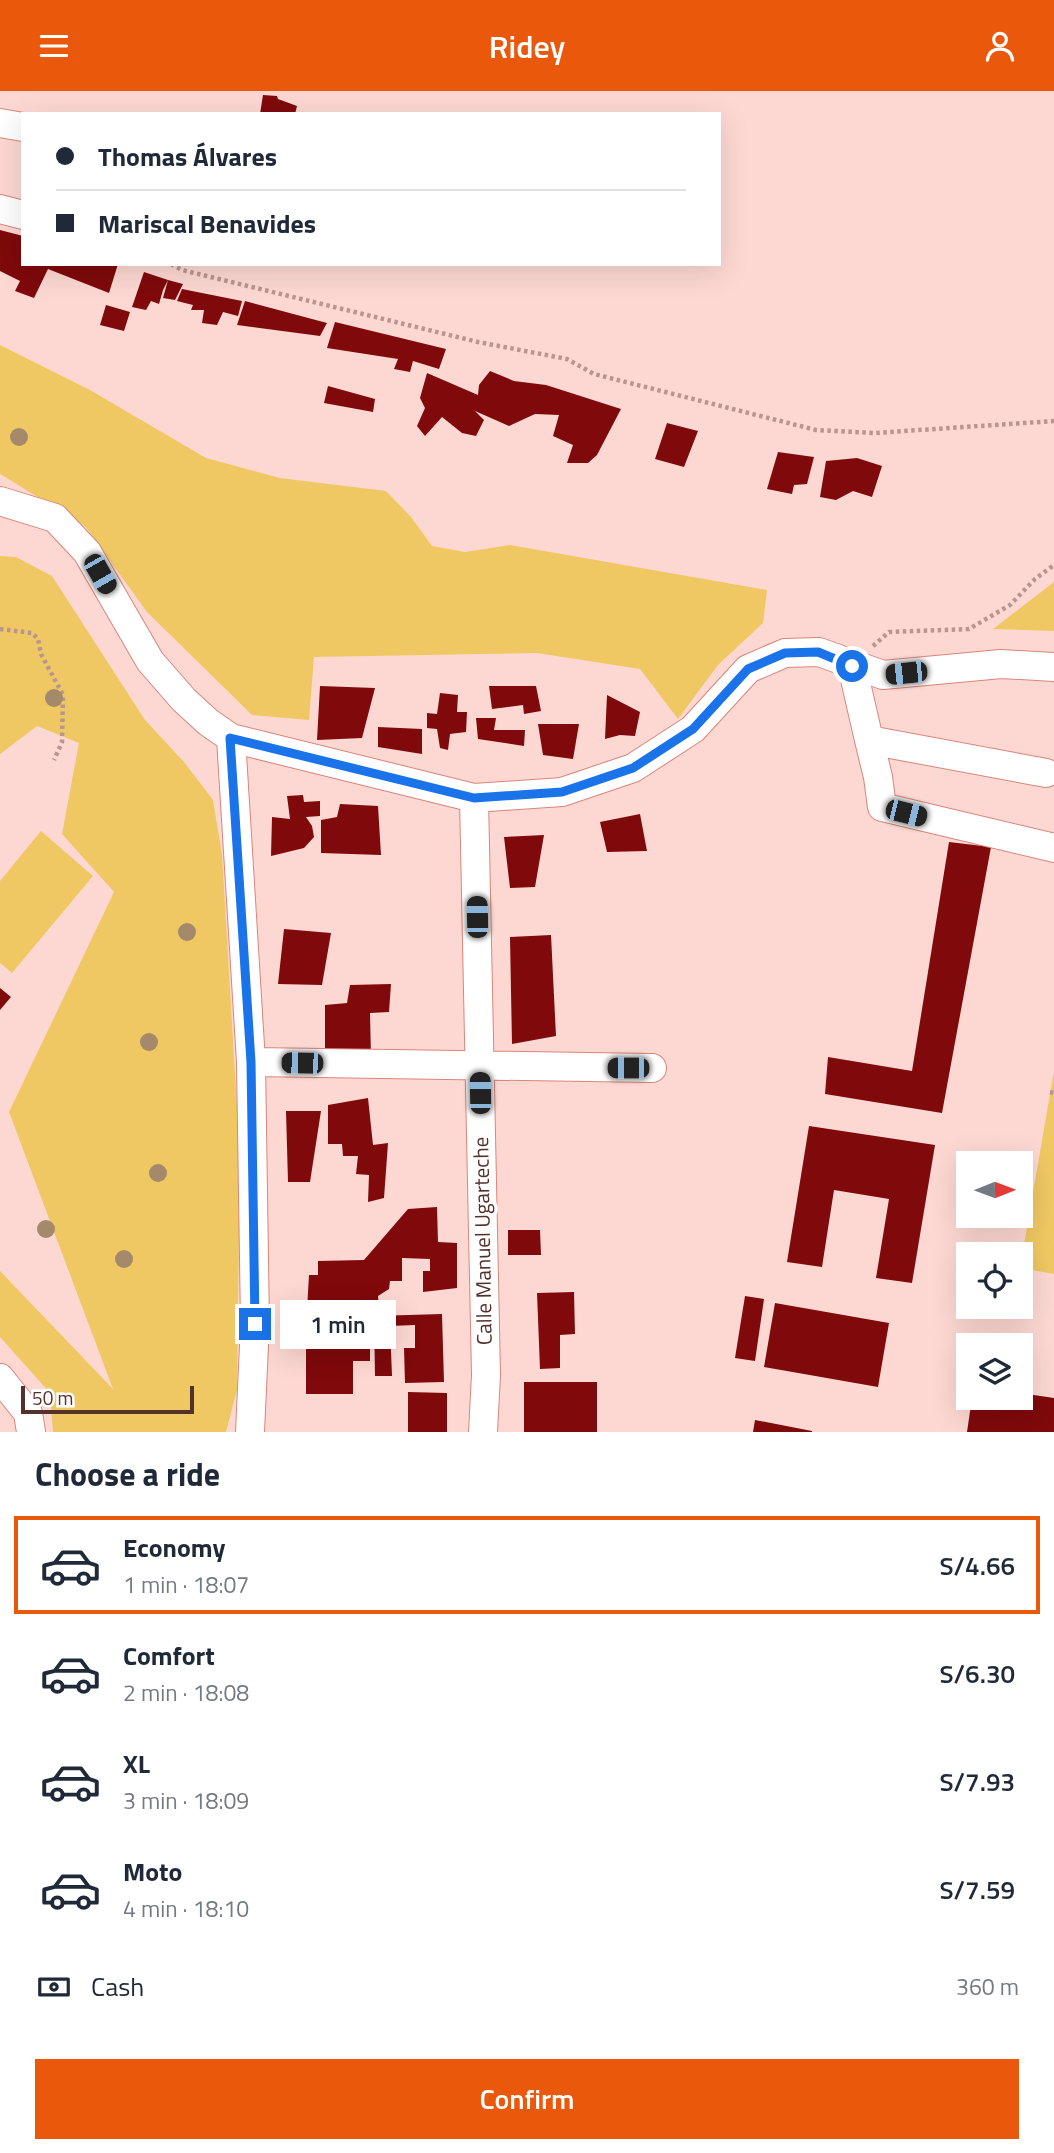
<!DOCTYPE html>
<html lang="en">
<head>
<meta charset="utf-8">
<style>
  :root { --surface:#fff; --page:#f2f2f3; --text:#1f2937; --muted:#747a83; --line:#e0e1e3; --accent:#ea580c }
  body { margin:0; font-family:"Titillium Web",sans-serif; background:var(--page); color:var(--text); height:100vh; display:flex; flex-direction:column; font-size:26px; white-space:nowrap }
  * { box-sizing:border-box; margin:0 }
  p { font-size:23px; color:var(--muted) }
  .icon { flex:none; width:38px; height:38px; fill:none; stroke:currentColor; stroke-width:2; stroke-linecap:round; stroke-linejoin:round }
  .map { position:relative; height:1341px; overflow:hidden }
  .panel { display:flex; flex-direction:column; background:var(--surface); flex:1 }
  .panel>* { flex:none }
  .guide { position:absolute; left:21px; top:21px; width:700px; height:154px; border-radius:0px; box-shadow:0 7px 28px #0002; display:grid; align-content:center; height:154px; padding:0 35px; background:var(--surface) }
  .needle { width:46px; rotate:89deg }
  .controls { position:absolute; left:956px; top:1060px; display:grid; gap:14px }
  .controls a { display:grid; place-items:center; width:77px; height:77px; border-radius:0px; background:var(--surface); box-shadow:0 7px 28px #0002; font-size:35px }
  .scale { position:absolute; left:21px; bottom:18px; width:173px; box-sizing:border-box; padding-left:7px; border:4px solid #55312c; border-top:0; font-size:19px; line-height:24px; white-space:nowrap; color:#55312c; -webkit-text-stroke:5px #fff; paint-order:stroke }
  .end { position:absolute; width:32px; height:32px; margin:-16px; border:9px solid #1a73e8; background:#fff; box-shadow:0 0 0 4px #fff }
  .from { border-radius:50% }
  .bubble { position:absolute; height:49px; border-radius:0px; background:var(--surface); box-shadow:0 7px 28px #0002; font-size:23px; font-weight:600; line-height:49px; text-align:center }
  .car { position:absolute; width:21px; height:42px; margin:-21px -10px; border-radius:9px; box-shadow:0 0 5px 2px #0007; background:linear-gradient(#222 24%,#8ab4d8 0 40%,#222 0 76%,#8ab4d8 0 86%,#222 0) }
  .guide b { display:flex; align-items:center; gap:24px; height:66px; font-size:26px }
  .guide b+b { border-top:2px solid var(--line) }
  .guide i { width:18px; height:18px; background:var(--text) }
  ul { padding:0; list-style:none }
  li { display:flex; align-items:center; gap:21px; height:98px; margin:0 14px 10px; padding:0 21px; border:4px solid transparent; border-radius:0px }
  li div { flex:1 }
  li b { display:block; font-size:26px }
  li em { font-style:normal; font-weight:600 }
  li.current { border-color:var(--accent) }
  li>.icon { width:63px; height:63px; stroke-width:1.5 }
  h2 { padding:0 35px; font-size:32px; line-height:84px }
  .pay { display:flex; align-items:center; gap:18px; height:77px; padding:0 35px; font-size:26px }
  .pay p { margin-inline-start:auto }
  .button { display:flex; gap:14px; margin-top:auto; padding:14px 35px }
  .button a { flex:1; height:80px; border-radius:0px; background:var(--accent); color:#fff; font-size:28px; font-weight:600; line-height:80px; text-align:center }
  header { display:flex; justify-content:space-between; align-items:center; height:91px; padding:0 35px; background:var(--accent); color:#fff; font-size:32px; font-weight:600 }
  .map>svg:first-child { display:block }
  .green { fill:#f0c863 }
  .building { fill:#7f090b }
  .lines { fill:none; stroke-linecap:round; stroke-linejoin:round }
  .minor-casing { stroke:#da857a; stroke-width:30 }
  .path { stroke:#ba958f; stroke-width:4.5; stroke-dasharray:3.5 3.5; stroke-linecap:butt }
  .minor { stroke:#fff; stroke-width:28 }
  .tree { fill:#a4896b }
  .route { stroke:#1a73e8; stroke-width:9 }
  .labels { text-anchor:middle; stroke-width:7; stroke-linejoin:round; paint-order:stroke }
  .street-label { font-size:21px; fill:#55312c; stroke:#fff }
</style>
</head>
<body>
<header><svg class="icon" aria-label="menu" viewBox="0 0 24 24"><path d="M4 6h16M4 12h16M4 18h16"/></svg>Ridey<svg class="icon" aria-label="person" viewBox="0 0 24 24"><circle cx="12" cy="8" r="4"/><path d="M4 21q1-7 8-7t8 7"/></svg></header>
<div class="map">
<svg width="1054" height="1341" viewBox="0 0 1054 1341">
  <rect width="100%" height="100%" fill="#fdd8d2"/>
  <path class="green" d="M0,254L90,299L206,367L280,387L386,400L411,426L432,455L465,461L510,454L767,499L763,532L718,574L678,628L640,578L537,562L314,566L309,629L252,624L147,521L85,435L0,383Z
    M0,465L16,466L52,485L145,629L184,671L213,709L222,763L240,1067L237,1299L226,1341H53L50,1302L0,1246V1180L113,1298L9,1021L114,801L62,743L79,652L37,635L0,663Z
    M1054,491V540L993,538Z
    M41,740L93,785L12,882L0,872V790Z
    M1054,980V1183L1020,1177Z"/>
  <path class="building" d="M263,4L277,5L278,8L297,15L295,23H260Z
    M0,139L23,145V173H118L109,202L48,178L34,207L15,200L20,190L0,180Z
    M144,181L168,189L183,193L175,209L163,207L168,189L163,199L159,213L151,210L146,219L132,216Z
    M182,198L242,210L238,225L223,221L217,234L202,232L204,219H191L193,214L177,210Z
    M245,210L327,232L320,245L237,234Z
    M106,214L130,221L124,240L100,234Z
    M335,231L446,258L439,278L413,270L410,281L394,278L398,268L327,257Z
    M490,280L514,290L546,294L621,318L597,364L588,372H567L573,354L553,345L559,324L535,323L509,335L475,320L484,329L476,345L462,342L442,326L425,345L417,335L425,317L420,307L427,282L478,304L479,294Z
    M328,295L375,308L373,321L324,312Z
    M667,332L698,340L684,376L655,368Z
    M778,361L814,366L807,393L794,394L792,403L767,398Z
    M857,367L882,375L872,406L853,400L836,409L820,406L826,370Z
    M320,595L375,597L362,647L317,649Z
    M489,595H536L541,620L524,623L523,614L492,618Z
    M440,602L458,604L457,621H467L466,641L450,643L448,659L440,657L437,638L427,637V622L437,623Z
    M607,604L640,621L635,645L620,644L605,648Z
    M476,627H496L494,639H525L524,655L478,648Z
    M538,633H579L573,668L543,664Z
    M378,636L422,638V663L378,656Z
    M303,704L304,711L320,710V725L306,726L312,735L314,746L304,757L271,765L272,726L290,728L287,705Z
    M340,713L378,715L381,764L321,762V729L337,726Z
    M640,723L647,760L607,761L600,731Z
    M544,744L535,796L510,797L504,746Z
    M949,751L991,756L942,1022L825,1003L828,966L912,980Z
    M284,838L331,842L322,894L278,893Z
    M551,844L556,945L512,953L510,846Z
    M391,893L389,921L370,922L371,966L325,963V914L347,912L350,894Z
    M0,897L11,906L0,919Z
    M368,1007L373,1054L388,1052L384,1107L368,1111L369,1084L356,1083L358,1065H343L342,1053H328V1014Z
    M286,1020H321L310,1091H288Z
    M809,1035L935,1054L912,1192L876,1187L889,1108L834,1099L822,1176L787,1171Z
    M437,1116L438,1151L457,1152V1197L423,1201V1180H430V1168L402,1167V1190H390L389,1198L378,1205L379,1217L307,1219L309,1184H318V1170L364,1169L408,1118Z
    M508,1139H540L541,1164H508Z
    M574,1201L575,1243L560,1244V1277L540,1278L537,1202Z
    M745,1205L764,1208L755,1270L735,1267Z
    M775,1212L889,1232L878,1296L764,1276Z
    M442,1223L444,1291L405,1292L404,1257H415V1234L390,1235L392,1285H375L374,1225Z
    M306,1235H323L324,1249H338V1235H351V1246H370V1270H353V1303H306Z
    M524,1291H597V1341H524Z
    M408,1301L447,1302V1341H408Z
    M1020,1302L1054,1307V1341H967L972,1307H1020Z
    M755,1329L812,1340V1341H753Z"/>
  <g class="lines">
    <g class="minor-casing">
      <path id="minor" d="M0,32L23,36
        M0,118L23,124
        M0,410L55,427L87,461L150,570L184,609L208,631L231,647L474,707L562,701L633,677L693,638L748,578L785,562L819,561L883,584L1001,573L1054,576
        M852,575L869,649L1046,682
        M231,647L251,971L255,1233L250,1341
        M869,649L878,686L882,716L1054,757
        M474,707L486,1284L483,1341
        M251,971L652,977
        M0,1287L28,1322L31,1341"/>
    </g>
    <path class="path" d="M171,173L182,179L478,251L567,268L594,283L816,339L875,342L1054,330
      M0,538L32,542L38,548L41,563L63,604L62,651L54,669
      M873,555L889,541L969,538L1010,514L1035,488L1054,474
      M1050,1001L1054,1002"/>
    <use href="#minor" class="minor"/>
  </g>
  <g class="tree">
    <circle cx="19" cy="346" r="9"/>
    <circle cx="54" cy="607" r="9"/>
    <circle cx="187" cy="841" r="9"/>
    <circle cx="149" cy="951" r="9"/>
    <circle cx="158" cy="1082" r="9"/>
    <circle cx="46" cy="1138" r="9"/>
    <circle cx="124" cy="1168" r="9"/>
  </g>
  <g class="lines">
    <path class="route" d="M255,1233L251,971L230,647L474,707L562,701L633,677L693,638L748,578L785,562L818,561L852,575"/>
  </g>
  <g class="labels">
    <g class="street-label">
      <text transform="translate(483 1150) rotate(-91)" y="7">Calle Manuel Ugarteche</text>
    </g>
  </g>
</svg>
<div class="controls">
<a><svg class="needle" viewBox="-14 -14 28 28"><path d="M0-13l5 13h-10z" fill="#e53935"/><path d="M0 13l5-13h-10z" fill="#747a83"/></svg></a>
<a><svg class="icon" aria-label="locate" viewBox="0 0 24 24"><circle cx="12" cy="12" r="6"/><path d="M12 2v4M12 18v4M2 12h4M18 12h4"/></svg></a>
<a><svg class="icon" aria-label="layers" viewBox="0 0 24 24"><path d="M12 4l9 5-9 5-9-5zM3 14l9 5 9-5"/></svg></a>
</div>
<div class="scale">50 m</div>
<i class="end from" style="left:852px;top:575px"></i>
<i class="end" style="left:255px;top:1233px"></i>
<div class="bubble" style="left:280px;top:1209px;width:116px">1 min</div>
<i class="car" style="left:100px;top:483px;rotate:150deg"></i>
<i class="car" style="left:906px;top:582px;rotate:264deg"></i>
<i class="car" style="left:906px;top:722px;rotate:104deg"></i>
<i class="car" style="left:477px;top:826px;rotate:359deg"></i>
<i class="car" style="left:302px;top:972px;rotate:271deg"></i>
<i class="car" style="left:628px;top:977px;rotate:270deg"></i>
<i class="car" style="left:480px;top:1002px;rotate:359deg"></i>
<div class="guide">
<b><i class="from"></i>Thomas Álvares</b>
<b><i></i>Mariscal Benavides</b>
</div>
</div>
<section class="panel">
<h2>Choose a ride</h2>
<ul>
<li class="current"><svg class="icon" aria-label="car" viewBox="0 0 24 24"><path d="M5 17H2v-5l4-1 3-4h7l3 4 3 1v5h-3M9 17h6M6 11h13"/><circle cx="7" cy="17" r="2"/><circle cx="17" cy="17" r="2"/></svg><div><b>Economy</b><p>1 min · 18:07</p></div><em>S/4.66</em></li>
<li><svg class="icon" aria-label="car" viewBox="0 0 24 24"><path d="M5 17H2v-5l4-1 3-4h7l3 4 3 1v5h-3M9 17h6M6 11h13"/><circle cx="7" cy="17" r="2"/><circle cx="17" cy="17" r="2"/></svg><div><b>Comfort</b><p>2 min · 18:08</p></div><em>S/6.30</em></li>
<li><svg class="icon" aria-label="car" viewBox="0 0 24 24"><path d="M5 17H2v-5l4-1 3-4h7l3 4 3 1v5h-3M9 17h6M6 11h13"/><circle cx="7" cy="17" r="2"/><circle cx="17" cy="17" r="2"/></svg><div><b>XL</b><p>3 min · 18:09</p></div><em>S/7.93</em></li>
<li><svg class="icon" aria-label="car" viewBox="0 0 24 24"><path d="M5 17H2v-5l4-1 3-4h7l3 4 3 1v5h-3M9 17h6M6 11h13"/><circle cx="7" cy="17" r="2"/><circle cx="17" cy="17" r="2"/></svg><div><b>Moto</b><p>4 min · 18:10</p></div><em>S/7.59</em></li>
</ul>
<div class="pay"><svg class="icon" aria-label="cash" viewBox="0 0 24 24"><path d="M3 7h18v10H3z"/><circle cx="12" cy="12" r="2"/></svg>Cash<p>360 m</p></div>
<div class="button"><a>Confirm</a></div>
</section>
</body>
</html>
